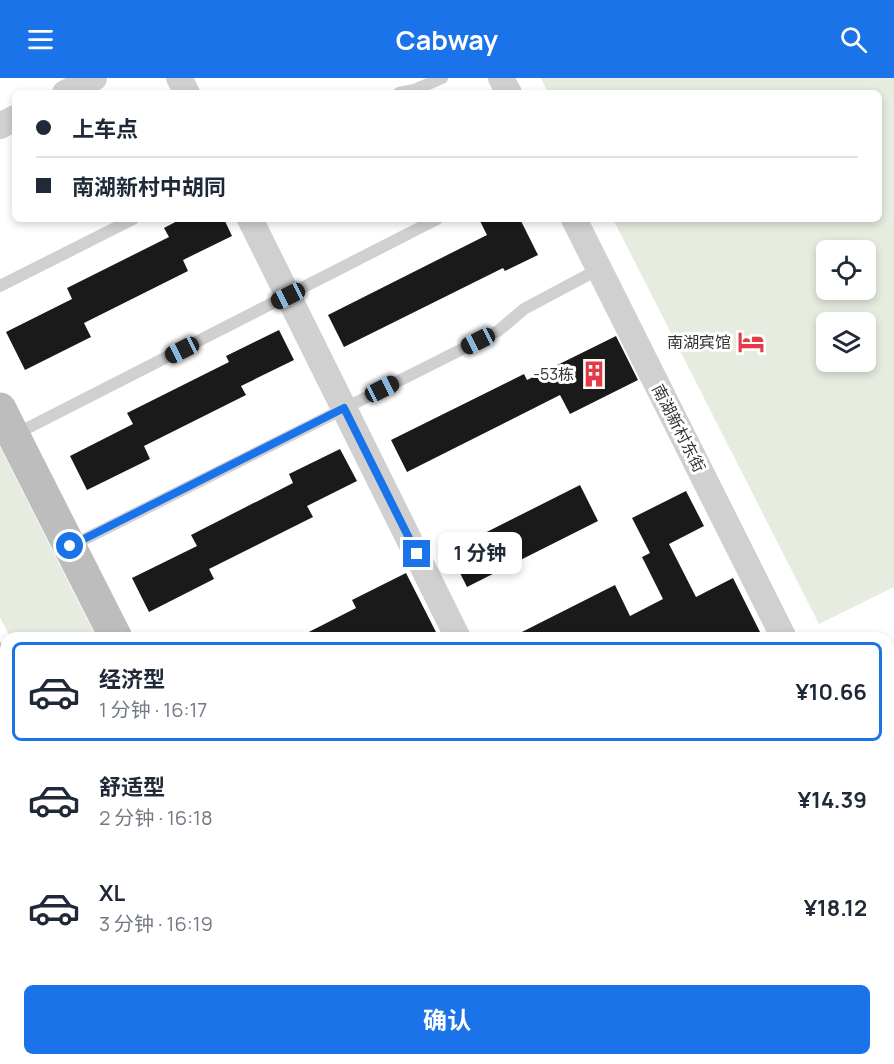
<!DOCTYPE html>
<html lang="zh">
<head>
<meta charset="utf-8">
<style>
  :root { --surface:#fff; --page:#f2f2f3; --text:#1f2937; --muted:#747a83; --line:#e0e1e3; --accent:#1a73e8 }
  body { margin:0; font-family:Manrope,"Noto Sans SC",sans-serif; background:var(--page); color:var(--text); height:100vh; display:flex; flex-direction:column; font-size:22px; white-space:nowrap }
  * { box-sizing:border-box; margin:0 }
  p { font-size:20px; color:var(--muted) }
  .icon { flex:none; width:33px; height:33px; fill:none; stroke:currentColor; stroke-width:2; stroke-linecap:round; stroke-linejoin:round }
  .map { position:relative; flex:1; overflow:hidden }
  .side { position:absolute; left:0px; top:554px; width:894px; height:434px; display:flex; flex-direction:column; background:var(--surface); border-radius:18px 18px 0 0; box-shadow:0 3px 9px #0003 }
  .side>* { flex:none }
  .hud { position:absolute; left:12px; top:12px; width:870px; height:132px; border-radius:9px; box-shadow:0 3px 9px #0003; display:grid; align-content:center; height:132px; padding:0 24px; background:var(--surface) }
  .fabs { position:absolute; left:816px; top:162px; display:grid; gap:12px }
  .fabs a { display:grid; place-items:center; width:60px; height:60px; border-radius:9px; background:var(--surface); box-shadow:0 3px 9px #0003; font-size:30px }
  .end { position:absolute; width:27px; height:27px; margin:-14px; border:8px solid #1a73e8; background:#fff; box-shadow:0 0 0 3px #fff }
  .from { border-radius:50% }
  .bubble { position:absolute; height:42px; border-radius:9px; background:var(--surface); box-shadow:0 3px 9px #0003; font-size:20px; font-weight:700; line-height:42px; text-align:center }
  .car { position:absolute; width:18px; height:36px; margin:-18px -9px; border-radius:8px; box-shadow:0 0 4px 2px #0007; background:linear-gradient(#222 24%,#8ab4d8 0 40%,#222 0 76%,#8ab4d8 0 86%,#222 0) }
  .hud b { display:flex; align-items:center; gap:21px; height:57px; font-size:22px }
  .hud b+b { border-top:2px solid var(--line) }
  .hud i { width:15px; height:15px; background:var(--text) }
  ul { padding:10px 0 0; list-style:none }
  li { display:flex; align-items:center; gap:18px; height:99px; margin:0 12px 9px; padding:0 12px; border:3px solid transparent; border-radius:9px }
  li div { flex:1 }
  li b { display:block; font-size:22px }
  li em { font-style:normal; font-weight:700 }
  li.on { border-color:var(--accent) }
  li>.icon { width:54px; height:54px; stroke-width:1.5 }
  .action { display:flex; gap:12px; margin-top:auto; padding:12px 24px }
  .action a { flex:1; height:69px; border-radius:9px; background:var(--accent); color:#fff; font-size:24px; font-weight:700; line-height:69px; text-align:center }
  header { display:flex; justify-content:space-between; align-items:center; height:78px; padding:0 24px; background:var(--accent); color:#fff; font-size:27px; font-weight:700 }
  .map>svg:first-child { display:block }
  .green { fill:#e6ecdf; fill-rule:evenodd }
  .building { fill:#1a1a1a }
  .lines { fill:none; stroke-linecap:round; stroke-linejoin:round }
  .lane { stroke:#d0d0d0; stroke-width:12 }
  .street { stroke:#d0d0d0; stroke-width:26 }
  .secondary { stroke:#bdbdbd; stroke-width:33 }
  .route { stroke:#1a73e8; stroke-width:8 }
  .labels { text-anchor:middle; stroke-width:6; stroke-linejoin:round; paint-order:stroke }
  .poi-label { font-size:16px; fill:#333; stroke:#fff; text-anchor:end }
  .street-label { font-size:16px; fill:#333; stroke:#fff }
</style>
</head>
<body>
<header><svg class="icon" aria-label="menu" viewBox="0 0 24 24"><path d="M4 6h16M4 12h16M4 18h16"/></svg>Cabway<svg class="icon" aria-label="search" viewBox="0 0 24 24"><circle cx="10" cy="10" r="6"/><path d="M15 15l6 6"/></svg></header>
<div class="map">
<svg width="894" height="986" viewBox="0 0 894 986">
  <rect width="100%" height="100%" fill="#fff"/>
  <path class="green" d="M541,0H894V509L819,546L613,141H879V15H548ZM826,172H866V212H826ZM826,244H866V284H826Z
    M0,369L96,559H10L0,539Z"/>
  <path class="building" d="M181,141H224L232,158L183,182L188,193L84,245L91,259L25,292L6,254L72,221L67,210L169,159L164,150Z
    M479,141H520L538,177L505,193L503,190L344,269L328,237L487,157Z
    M279,252L294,282L241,308L246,317L144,368L150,381L87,412L70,378L133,346L127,335L229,284L226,278Z
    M616,258L638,302L570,336L560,317L407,394L391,362L524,296L527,302Z
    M340,371L357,403L307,428L313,439L209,491L214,501L149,534L132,500L197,468L191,457L293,405L289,396Z
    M580,407L598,443L467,509L449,473Z
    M686,413L704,448L669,466L696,519L733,500L763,560H510L615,507L630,538L663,521L642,479L650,475L632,440Z
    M406,495L439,560H297L356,530L352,522Z"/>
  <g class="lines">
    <path class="lane" d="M399,15L414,12L442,0
      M0,208L133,141
      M14,357L437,141
      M71,468L498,253L524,231L599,191
      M0,758L6,770
      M888,845L894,841
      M113,981L116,986
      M360,986L370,981
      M641,986L651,981"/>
    <path class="street" d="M179,0L187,15
      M501,0L509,15
      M65,15L94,0
      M0,48L15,40
      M250,141L458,560
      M574,141L784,560
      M888,766L894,778
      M671,981L674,986"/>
    <path class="secondary" d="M0,331L116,560
      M0,581L6,593
      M205,981L208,986
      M329,981L332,986"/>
  </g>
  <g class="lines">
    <path class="route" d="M70,468L344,330L417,476"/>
  </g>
  <defs>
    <g id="hotel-bare" transform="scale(2.07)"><path d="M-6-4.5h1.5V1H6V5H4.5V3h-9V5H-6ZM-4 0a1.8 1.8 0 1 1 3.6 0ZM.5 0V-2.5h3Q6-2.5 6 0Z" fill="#e63946" stroke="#fff" stroke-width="2.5" paint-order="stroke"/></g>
    <g id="building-bare" transform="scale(2.07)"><path d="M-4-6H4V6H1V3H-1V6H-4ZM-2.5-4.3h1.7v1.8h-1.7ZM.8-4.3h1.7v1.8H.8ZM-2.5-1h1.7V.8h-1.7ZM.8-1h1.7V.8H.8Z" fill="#e63946" stroke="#fff" stroke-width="2.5" paint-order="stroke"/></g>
  </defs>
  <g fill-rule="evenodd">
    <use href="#hotel-bare" x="751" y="264"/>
    <use href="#building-bare" x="594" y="296"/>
  </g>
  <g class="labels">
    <g class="poi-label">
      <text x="731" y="270">南湖宾馆</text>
      <text x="574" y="302">-53栋</text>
    </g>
    <g class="street-label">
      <text transform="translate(679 350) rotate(63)" y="6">南湖新村东街</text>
    </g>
  </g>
</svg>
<div class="fabs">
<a><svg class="icon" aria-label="locate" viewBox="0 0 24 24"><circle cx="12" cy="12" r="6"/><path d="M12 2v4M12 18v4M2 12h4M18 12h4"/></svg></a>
<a><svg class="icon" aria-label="layers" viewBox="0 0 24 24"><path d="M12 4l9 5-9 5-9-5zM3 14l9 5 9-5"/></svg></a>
</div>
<i class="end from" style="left:70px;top:468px"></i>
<i class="end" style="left:417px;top:476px"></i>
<div class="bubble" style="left:438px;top:454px;width:84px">1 分钟</div>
<i class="car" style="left:288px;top:218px;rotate:243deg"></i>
<i class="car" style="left:478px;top:263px;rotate:243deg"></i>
<i class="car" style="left:182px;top:272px;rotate:243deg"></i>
<i class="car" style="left:382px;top:311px;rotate:63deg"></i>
<div class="hud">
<b><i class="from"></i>上车点</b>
<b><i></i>南湖新村中胡同</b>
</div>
<section class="side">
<ul>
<li class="on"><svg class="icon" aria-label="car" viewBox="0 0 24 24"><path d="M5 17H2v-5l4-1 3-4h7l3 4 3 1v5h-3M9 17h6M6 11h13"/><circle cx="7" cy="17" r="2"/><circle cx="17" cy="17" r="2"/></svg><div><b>经济型</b><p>1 分钟 · 16:17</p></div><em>¥10.66</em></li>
<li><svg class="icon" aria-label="car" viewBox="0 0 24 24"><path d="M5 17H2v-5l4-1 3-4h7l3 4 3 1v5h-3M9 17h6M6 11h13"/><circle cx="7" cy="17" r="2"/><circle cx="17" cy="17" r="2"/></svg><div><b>舒适型</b><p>2 分钟 · 16:18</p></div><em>¥14.39</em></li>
<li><svg class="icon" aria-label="car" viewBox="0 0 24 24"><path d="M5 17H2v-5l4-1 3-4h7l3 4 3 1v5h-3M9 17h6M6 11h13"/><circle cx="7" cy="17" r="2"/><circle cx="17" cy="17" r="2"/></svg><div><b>XL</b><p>3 分钟 · 16:19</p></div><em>¥18.12</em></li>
</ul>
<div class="action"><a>确认</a></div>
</section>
</div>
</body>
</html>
